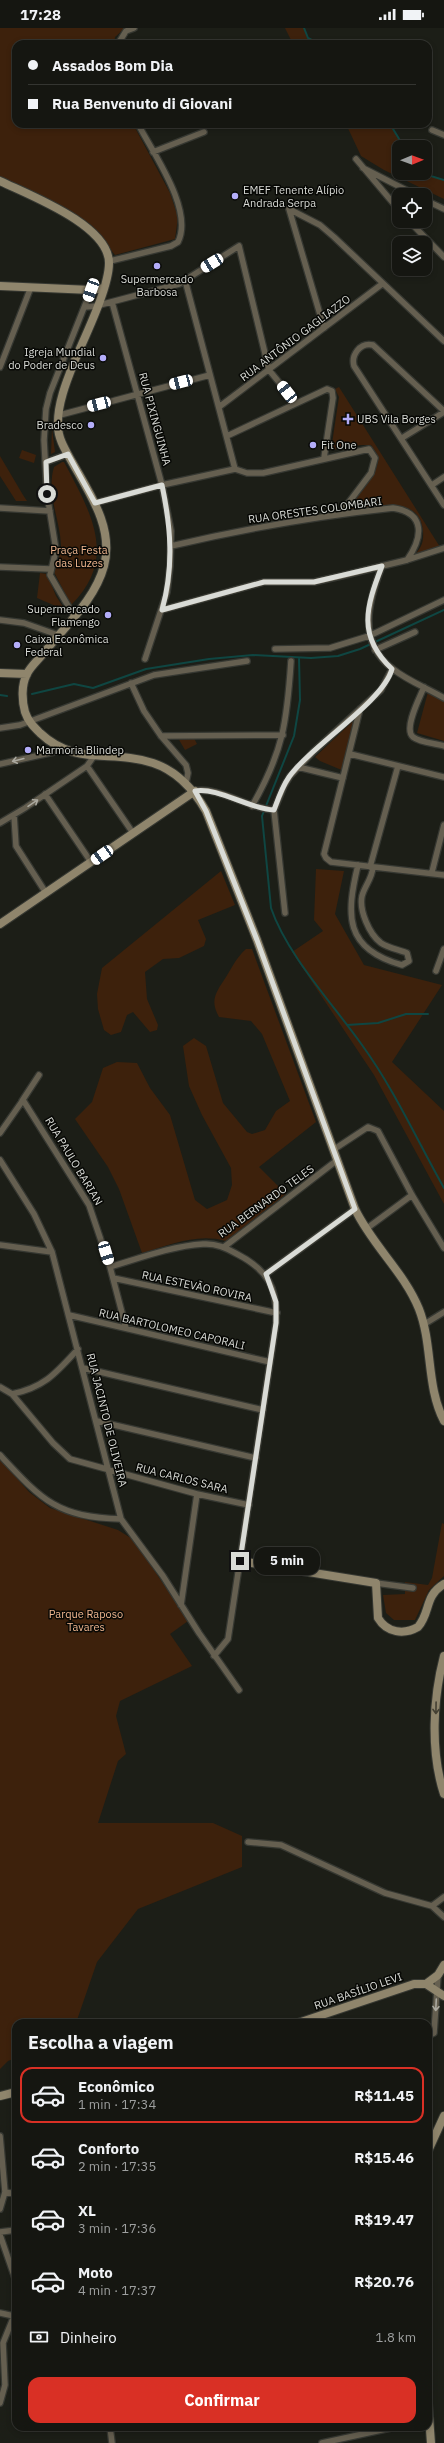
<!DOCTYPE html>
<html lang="pt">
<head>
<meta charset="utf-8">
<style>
  :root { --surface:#151611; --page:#1e1f1a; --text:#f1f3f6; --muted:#9d9f9f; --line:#343531; --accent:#d93025 }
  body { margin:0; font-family:"IBM Plex Sans",sans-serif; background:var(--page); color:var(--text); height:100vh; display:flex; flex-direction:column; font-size:15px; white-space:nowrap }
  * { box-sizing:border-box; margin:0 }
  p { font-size:13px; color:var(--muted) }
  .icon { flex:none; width:22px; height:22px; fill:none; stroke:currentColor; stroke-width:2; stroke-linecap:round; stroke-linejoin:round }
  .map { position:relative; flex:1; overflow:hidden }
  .panel { position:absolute; left:12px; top:1991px; width:420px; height:412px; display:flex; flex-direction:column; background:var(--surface); border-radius:12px; box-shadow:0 2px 6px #0003,0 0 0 1px var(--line) }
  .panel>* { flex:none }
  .top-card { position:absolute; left:12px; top:12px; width:420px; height:88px; border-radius:12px; box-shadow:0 2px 6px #0003,0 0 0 1px var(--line); display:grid; align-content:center; height:88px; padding:0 16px; background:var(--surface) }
  .needle { width:26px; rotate:89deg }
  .controls { position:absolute; left:392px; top:112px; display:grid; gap:8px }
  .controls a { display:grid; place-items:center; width:40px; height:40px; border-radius:8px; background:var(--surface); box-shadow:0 2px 6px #0003,0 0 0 1px var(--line); font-size:20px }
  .end { position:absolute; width:18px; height:18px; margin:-9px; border:5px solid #d9dbd6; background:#111; box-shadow:0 0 0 2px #111 }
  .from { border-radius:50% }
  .bubble { position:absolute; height:28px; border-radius:12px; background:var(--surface); box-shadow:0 2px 6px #0003,0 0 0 1px var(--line); font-size:13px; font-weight:800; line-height:28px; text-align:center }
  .car { position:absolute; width:12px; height:24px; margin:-12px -6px; border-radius:5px; box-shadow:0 0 3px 1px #0007; background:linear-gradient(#fff 24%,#345 0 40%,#fff 0 76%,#345 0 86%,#fff 0) }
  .top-card b { display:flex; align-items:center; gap:14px; height:38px; font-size:15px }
  .top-card b+b { border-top:1px solid var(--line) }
  .top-card i { width:10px; height:10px; background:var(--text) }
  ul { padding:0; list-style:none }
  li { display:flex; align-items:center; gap:12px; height:56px; margin:0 8px 6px; padding:0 8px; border:2px solid transparent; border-radius:12px }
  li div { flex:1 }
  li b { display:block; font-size:15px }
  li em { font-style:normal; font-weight:800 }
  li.selected { border-color:var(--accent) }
  li>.icon { width:36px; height:36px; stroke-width:1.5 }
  h2 { padding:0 16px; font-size:18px; line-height:48px }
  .pay { display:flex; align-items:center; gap:10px; height:44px; padding:0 16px; font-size:15px }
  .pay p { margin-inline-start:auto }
  .action { display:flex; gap:8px; margin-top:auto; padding:8px 16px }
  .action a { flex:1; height:46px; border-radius:12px; background:var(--accent); color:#fff; font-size:16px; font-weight:800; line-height:46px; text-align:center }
  .status { display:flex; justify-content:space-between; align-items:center; height:28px; padding:0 20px; background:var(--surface); direction:ltr }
  .status svg { height:11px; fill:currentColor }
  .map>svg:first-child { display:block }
  .green { fill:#3d210c }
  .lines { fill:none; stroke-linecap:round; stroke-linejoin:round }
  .stream { stroke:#0f4642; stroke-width:2 }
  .street-casing { stroke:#363832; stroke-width:8 }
  .secondary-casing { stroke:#363832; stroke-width:10 }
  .street { stroke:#655f50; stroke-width:5.5 }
  .secondary { stroke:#8f856c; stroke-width:8 }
  .oneway { stroke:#aba9a0 }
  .oneway2 { stroke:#444033 }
  .route { stroke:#d9dbd6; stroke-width:5 }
  .poi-dot { fill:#b3adf9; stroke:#070805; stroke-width:1.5 }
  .labels { text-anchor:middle; stroke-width:3; stroke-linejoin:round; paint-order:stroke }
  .poi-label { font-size:11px; fill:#d9dbd6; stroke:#070805; text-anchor:start }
  .street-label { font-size:11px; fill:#d9dbd6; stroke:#070805 }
  .park-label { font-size:11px; fill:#f1b790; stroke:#070805 }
</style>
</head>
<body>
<div class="status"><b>17:28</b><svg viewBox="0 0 49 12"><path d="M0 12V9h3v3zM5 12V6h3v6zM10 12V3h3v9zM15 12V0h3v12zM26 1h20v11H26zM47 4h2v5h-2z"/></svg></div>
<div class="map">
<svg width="444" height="2415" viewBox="0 0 444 2415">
  <rect width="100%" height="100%" fill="#1c1e17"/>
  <path class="green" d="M0,0H125L115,9L114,16H16V96H133L170,165L178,189L175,211L115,227L90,196L0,150Z
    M285,0H304L308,10L319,16H293Z
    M346,96H390L404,119H399V145H421L444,152V171L384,142L361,128Z
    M339,359L440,519L413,528C421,521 424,514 423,503C420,465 371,479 347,482C356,469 378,448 378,431C378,425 374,422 371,417H361L331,422L339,369L335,361Z
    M52,401L55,424L51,426Z
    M22,422L36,427L34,435L19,430Z
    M0,428L23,467L27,473H16L0,448Z
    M62,434H64C90,483 119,530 71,577L54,544C56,535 61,528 61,517C60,491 46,466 54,439Z
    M40,545L47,546L56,568L65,582L37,570Z
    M428,664L444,673V713L417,705Z
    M355,691L344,743L320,733L315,729Z
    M178,710H194L197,716L185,722Z
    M316,841L344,843L335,886L364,937L442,957L392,1034L444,1083V1176L374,1047L292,924L323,903L314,892Z
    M221,843L235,877L198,892L206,911L204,918L179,930L163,931L145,944L147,971L158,997L157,1002L150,1004L133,984L127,987L121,1004L111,1007L104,1002L98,981L97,966L102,940Z
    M246,921H252L316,1094L259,1139L286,1166L226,1213C196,1205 171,1217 142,1225L119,1161L108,1139L75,1091L92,1074L103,1040L117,1034L137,1035L150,1060L170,1087L195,1172L207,1181L227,1172L232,1157L231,1140L202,1087L189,1058L183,1018L194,1010L206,1018L223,1075L247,1104L252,1106L265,1102L276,1083L290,1073L262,1006L251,993L219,989C209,972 217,963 226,949C233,938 236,930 246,921Z
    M0,1431L29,1464L50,1480L118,1502L134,1512L188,1593L170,1606L192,1638L120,1673L116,1688L126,1726L118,1733L98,1795H213L242,1808V1839L138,1881L97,1934L76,1995H16V2030L8,2033L0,2041Z
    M442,1495L444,1496V1548L429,1562L415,1592H394L386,1585L383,1567L405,1566V1554L428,1557L432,1550Z"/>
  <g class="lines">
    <path class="stream" d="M304,0L308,10L319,16
      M390,96L404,119
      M421,145L444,152
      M299,630L300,672L294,708L262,788L271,880C287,927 333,976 362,1017C394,1061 417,1112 444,1160
      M32,666L74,656L93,660L146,641L209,631L253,627L311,630L338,628L360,621L444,582
      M0,667L7,668
      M347,997L378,995L406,986H428"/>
    <g class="street-casing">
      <path id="street" d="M118,16L126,3L134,0
        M432,102L444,107
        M153,124L204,104
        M356,131L399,182
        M363,140L416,167
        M425,172L444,181
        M289,181L320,197L334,209L444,313
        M289,181L324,300
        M409,193L444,229
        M110,233L171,218L178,214C194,182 153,125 138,96
        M185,252L235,441
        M112,274L162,457L171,503L170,538L167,564L145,631
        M85,279L96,278L179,256L239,218L269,342L296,375
        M0,339L31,259
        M219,379L382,256
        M444,383L373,317C360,314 351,327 354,338L444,477
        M60,387L210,347
        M45,398H58
        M227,408L327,361L332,363L333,370L324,430
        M402,410L444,384
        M46,434L68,426
        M235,441L247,445H263L369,421L375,430L371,445L340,486
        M432,457L444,449
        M95,475L162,457L235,441
        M0,480L50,483
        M171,518C244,501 318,488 393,480C427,485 422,511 407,532
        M382,538C368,574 357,614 393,641C408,653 427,660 444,670
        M0,539L50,541
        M162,582L264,554H314L341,548L407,532L444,520
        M74,588L50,547L56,522L47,466L44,412L46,381L50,365L91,262
        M0,592L24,595L58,607
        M275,621L330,620L369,608L444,572
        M375,622L415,604
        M131,655L144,683L161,708L186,737L188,745L186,755
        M424,659C420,669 403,701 413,709C421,715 435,715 444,718
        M360,681L324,826L326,830L331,834L444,847
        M0,700L20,697L154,647L247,633
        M161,708L283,707
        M350,726L444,749
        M0,736L63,722
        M87,738L133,805
        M298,739L343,750
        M195,763C218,758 249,781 274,782
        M45,766L91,834
        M252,778C283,724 287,694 291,633
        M14,787L16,818L46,865
        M0,795L25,780L87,738L94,728
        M358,837C346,887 344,921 402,937L409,933L407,925C400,922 388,920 381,915C369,906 359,882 362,868C365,857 372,851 373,839
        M370,839L398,738
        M432,844L444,797
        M285,885L274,782L284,758L290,748L313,724L381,662L392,641
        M436,943L444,921
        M22,1073L39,1047
        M0,1105L23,1072L89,1177L110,1239L126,1300
        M333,1122L368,1099L378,1103L412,1167L444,1220
        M0,1132L34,1186L52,1224L121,1491L163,1548L199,1605L239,1662
        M366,1201L412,1167
        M0,1217L52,1224
        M224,1219L336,1133
        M110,1239C140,1230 172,1218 203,1216C216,1215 226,1220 237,1226C268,1242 278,1260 276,1295L228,1611L214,1628
        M266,1246L355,1181
        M113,1250L277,1285
        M69,1287L270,1334
        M423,1297L444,1284
        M83,1340L263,1382
        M0,1359L12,1366C45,1359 56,1345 78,1321
        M12,1366L53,1415L70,1431L197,1466L249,1477
        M97,1393L256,1430
        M0,1427C42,1472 56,1489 121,1491
        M376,1555L413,1560
        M181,1577L197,1466
        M248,1814L281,1817L385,1865L432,1878L444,1889
        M432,1878L444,1869
        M428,2008L434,2005L438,1947
        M0,2108L5,2164L0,2181
        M5,2164L16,2166
        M0,2204L16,2202
        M0,2207L16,2253
        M0,2285L14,2288L16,2291
        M0,2375L5,2357L3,2315L16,2283
        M110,2399L112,2415
        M322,2415L395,2399"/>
    </g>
    <g class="secondary-casing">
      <path id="secondary" d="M0,153C29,167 109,197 109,235C109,260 85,308 75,332C67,352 57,376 58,398C58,411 66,423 72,434C90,466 114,500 104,538C95,572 64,599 43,626C38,632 30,639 27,646C21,657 22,673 25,684C28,693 33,698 40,705C76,739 112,721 153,735C177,743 194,762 206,783L257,912L355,1181C372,1217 404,1244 419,1281C433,1317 426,1358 444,1393
        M0,258L91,262L104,260
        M0,645L27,646
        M0,896L195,763
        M240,1533L376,1555L378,1590C387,1605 404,1607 418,1599C431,1584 424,1568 444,1556
        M444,1628C433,1670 430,1723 444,1766
        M426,1956L438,1947L444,1937
        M298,1995L414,1956H426L444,1968
        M0,2068L16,2064
        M428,2123L444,2088
        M428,2375L431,2415"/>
    </g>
    <use href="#street" class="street"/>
    <use href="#secondary" class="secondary"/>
  </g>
  <defs><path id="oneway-shaft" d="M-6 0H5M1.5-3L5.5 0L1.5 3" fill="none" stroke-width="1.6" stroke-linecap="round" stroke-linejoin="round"/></defs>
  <g class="oneway">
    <use href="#oneway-shaft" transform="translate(18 732) rotate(166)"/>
    <use href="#oneway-shaft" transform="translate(33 775) rotate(-34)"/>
    <use href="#oneway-shaft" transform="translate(436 1977) rotate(93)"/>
  </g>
  <use class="oneway2" href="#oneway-shaft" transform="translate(436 1680) rotate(91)"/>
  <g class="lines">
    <path class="route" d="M47,466L46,434L68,426L95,475L162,457C171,500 174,539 162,582L264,554H314L382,538C366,579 357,608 392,641C383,674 312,717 289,749C282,759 278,771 274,782C249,781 218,759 195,763L206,783L257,912L355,1181L266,1246L276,1274V1295L240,1533"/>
  </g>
  <g class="poi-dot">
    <circle cx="235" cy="168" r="4"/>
    <circle cx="157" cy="238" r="4"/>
    <circle cx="103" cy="330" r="4"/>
    <path d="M346 385h4v4h4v4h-4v4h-4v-4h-4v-4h4z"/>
    <circle cx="91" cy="397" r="4"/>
    <circle cx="313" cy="417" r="4"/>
    <circle cx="108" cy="587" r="4"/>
    <circle cx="17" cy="617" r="4"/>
    <circle cx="28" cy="722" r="4"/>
  </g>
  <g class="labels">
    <g class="poi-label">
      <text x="243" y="166">EMEF Tenente Alípio<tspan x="243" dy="13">Andrada Serpa</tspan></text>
      <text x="157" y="255" text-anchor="middle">Supermercado<tspan x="157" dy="13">Barbosa</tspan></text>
      <text x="95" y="328" text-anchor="end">Igreja Mundial<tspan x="95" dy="13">do Poder de Deus</tspan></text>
      <text x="357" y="395">UBS Vila Borges</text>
      <text x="83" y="401" text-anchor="end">Bradesco</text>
      <text x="321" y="421">Fit One</text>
      <text x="100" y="585" text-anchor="end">Supermercado<tspan x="100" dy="13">Flamengo</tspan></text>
      <text x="25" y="615">Caixa Econômica<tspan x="25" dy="13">Federal</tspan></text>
      <text x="36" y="726">Marmoria Blindep</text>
    </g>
    <g class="street-label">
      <text transform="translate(295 310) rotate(-37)" y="4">RUA ANTÔNIO GAGLIAZZO</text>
      <text transform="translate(155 391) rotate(75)" y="4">RUA PIXINGUINHA</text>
      <text transform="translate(315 482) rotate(-8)" y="4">RUA ORESTES COLOMBARI</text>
      <text transform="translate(74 1133) rotate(59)" y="4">RUA PAULO BARIAN</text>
      <text transform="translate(266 1173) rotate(-36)" y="4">RUA BERNARDO TELES</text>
      <text transform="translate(197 1258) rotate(12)" y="4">RUA ESTEVÃO ROVIRA</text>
      <text transform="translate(172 1301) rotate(13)" y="4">RUA BARTOLOMEO CAPORALI</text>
      <text transform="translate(107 1392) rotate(76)" y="4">RUA JACINTO DE OLIVEIRA</text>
      <text transform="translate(182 1450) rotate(14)" y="4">RUA CARLOS SARA</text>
      <text transform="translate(358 1963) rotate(-19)" y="4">RUA BASÍLIO LEVI</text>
    </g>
    <g class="park-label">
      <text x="79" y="526">Praça Festa<tspan x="79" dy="13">das Luzes</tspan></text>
      <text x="86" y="1590">Parque Raposo<tspan x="86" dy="13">Tavares</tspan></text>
    </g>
  </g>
</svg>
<div class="controls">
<a><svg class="needle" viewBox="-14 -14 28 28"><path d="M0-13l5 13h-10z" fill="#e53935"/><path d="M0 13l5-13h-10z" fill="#9d9f9f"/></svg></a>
<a><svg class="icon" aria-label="locate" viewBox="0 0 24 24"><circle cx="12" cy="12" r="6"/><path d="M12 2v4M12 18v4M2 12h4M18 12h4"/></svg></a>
<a><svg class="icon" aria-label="layers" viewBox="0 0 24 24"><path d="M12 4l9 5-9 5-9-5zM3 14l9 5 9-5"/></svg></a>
</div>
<i class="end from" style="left:47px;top:466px"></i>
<i class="end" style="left:240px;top:1533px"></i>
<div class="bubble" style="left:254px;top:1519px;width:66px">5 min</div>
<i class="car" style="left:212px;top:235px;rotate:238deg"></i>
<i class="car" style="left:91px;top:262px;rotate:200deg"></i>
<i class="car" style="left:181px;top:354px;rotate:255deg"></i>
<i class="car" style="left:287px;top:364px;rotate:322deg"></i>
<i class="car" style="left:99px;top:376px;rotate:255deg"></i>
<i class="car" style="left:102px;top:827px;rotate:236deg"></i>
<i class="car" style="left:106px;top:1225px;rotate:163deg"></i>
<div class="top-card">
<b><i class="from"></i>Assados Bom Dia</b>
<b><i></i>Rua Benvenuto di Giovani</b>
</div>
<section class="panel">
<h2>Escolha a viagem</h2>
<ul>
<li class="selected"><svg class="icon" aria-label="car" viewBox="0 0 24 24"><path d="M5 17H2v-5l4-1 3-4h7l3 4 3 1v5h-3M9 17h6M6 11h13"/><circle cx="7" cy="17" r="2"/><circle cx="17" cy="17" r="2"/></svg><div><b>Econômico</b><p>1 min · 17:34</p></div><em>R$11.45</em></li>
<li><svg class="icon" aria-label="car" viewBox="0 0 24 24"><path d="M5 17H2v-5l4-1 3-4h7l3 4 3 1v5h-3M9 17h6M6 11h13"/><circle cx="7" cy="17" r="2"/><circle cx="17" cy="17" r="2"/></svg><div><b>Conforto</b><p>2 min · 17:35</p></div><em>R$15.46</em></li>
<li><svg class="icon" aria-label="car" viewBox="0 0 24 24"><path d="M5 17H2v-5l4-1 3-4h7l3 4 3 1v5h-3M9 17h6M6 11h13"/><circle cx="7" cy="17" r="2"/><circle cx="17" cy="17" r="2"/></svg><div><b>XL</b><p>3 min · 17:36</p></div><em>R$19.47</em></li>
<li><svg class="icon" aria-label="car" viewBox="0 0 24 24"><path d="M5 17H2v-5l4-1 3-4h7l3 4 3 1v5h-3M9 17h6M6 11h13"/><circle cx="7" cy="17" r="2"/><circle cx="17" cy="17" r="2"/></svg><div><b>Moto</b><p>4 min · 17:37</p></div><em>R$20.76</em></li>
</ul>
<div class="pay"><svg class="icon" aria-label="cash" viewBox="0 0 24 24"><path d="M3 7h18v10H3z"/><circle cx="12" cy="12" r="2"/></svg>Dinheiro<p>1.8 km</p></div>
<div class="action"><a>Confirmar</a></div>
</section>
</div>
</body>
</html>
